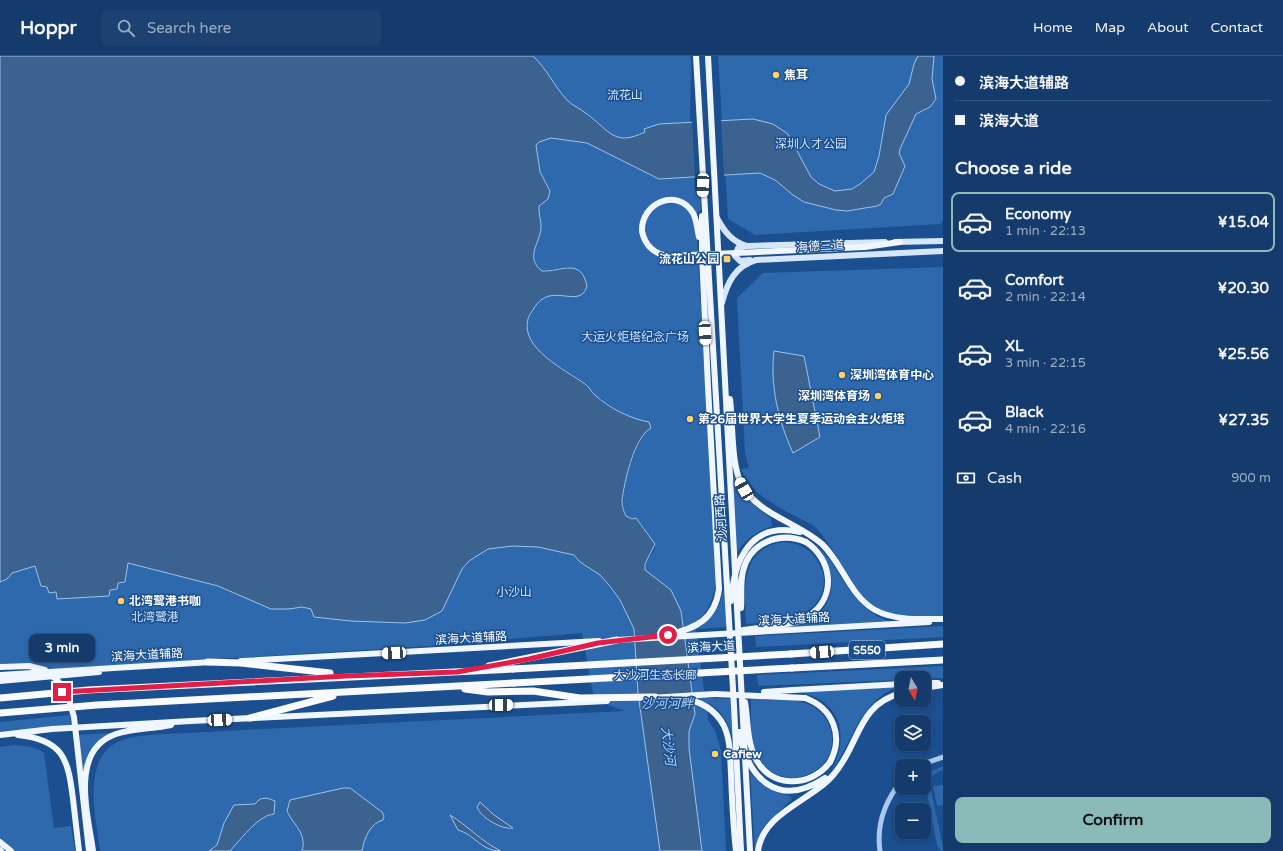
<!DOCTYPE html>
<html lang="en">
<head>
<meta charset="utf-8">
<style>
  :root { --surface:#143b6b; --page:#1d4271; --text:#f1f3f6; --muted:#9dadc1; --line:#33557e; --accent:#8bbbb9 }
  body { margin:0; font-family:"Varela Round","Noto Sans SC",sans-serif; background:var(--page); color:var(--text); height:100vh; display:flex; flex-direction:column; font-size:15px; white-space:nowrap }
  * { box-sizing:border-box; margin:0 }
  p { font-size:13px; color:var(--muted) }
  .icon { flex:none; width:22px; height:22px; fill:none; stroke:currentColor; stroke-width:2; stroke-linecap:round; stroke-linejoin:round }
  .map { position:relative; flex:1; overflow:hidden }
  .side { display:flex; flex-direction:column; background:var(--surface); width:340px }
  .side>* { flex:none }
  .banner { display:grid; align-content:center; height:88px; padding:0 12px; background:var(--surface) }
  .needle { width:26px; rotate:170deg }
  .tools { position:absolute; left:895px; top:615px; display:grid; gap:8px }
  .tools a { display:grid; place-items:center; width:36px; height:36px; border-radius:8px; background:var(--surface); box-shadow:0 2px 6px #0003,0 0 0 1px var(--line); font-size:20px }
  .end { position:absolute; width:18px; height:18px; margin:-9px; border:5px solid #e11d48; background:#fff; box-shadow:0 0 0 2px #fff }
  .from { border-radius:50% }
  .bubble { position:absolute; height:28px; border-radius:8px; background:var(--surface); box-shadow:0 2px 6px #0003,0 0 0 1px var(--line); font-size:13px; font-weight:700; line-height:28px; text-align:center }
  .car { position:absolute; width:12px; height:24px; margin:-12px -6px; border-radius:5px; box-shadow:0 0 3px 1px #0007; background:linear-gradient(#fff 24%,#345 0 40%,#fff 0 76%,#345 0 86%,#fff 0) }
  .banner b { display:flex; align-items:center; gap:14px; height:38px; font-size:15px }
  .banner b+b { border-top:1px solid var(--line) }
  .banner i { width:10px; height:10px; background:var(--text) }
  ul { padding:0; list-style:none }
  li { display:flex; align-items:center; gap:12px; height:60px; margin:0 8px 6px; padding:0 4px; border:2px solid transparent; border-radius:8px }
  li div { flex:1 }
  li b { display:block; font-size:15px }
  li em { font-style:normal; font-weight:700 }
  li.current { border-color:var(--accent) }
  li>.icon { width:36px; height:36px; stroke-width:1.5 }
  h2 { padding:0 12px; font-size:18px; line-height:48px }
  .pay { display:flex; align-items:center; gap:10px; height:44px; padding:0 12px; font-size:15px }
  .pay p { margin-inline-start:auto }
  .action { display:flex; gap:8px; margin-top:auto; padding:8px 12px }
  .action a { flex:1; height:46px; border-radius:8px; background:var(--accent); color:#111; font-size:16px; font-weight:700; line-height:46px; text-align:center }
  header { display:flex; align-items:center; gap:24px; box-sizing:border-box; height:56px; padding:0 20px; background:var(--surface); border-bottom:1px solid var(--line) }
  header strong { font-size:19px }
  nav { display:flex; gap:22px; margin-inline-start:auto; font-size:14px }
  .search { width:280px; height:36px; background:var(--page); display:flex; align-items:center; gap:10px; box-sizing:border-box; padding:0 14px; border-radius:8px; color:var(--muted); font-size:15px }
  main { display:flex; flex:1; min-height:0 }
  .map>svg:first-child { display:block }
  .green { fill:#2e69ad }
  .water { fill:#3c6290; stroke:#9cc4f0 }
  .pier { fill:#1b4f8f }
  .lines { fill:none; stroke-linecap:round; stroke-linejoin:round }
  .tertiary { stroke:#a9c9ee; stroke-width:5 }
  .secondary { stroke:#d6e6fa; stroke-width:6 }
  .primary { stroke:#f0f6ff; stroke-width:6 }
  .trunk { stroke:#f8faff; stroke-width:7 }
  .primary-bridge { stroke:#f0f6ff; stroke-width:6 }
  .trunk-bridge { stroke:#f8faff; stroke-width:7 }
  .route { stroke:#e11d48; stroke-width:5 }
  .poi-dot { fill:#ffd166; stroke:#1b4f8f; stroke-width:1.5 }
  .labels { text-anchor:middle; stroke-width:3; stroke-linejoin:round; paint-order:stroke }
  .shield { fill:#1b4f8f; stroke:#bbcadd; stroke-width:1 }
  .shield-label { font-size:11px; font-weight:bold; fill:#fff }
  .poi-label { font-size:12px; font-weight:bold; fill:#fff; stroke:#1b4f8f; text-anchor:start }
  .park-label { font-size:12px; fill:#cfe3fa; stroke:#1b4f8f }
  .street-label { font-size:12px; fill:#fff; stroke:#1b4f8f }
  .water-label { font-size:13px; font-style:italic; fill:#b5d3f5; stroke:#1b4f8f }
</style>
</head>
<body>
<header>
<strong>Hoppr</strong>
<div class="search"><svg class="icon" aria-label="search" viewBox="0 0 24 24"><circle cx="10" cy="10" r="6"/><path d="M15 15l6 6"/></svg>Search here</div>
<nav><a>Home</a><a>Map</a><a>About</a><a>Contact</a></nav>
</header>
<main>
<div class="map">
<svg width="943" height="795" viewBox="0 0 943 795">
  <rect width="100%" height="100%" fill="#1b4f8f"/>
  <path class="green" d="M533,0H691L690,66L659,68L645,73L646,76C614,91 610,76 588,58C581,53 573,50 567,44C554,31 547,13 533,0Z
    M718,0H943V165L940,168L755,179L728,163Z
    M551,82L587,87L656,122L694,120L695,135H700L701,154L697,158V183L717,522C713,540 711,555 695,567L705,642L731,643L733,682C728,667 721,652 706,646L708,664L715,675L721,694L726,795H100C96,761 79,697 125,683C144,678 166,678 186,677L625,655L603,647L593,637L582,577L428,590L53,613L27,607L0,608V526L7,523L12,517L35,510L41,530C50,531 55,534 58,543L109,540L110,534L118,527L125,525L128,507L218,530L271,553H289L302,551L311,553L314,561L351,565L449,542L457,520L469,505L478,498L488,493L499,491L512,490L538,491L574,499L580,506L600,519L620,544L634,573L681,555L671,534L645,514C645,503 653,500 655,491C656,487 640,466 636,462C606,468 636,385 647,374C632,360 612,353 596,340C592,337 590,331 586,328C566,312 511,291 532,256C534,252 536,246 540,243C551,234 568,243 581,238L568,211L542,215C524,201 541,186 541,170C541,163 538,157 539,150L548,143L550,135L540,116L536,89L539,86Z
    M943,211V560C921,560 897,563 877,552C853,539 836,492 816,472C813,468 805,466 801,463C776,450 753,440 741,413L749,412L745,397L737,242L763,217Z
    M732,413C739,436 751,449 771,462L772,470C756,476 746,482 737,497Z
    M782,486C822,486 841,536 804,557C787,567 765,566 746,568C745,534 739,494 782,486Z
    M818,490C845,518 850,553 891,566L788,571C834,563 843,525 818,490Z
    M724,532L727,571L697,573C714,563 720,551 724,532Z
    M943,570V581L756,591L755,580Z
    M943,610V622H902V624L758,630L757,619Z
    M897,631C857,648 855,684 831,715C850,680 842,646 800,636Z
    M751,643C769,644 791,641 808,648C817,652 825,659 829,669C848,718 774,745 756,695C750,678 751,660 751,643Z
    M70,659L71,670L0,676V666Z
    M109,677C94,687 86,697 83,716L77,679Z
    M13,689C24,690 35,690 44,697L54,772L71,770L75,795H15L0,782V691Z
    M943,710V714C935,716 930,721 930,729L943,791V795H941L937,789L926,731V724L932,715Z
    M750,716C761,731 773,735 790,740L792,743L765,769L759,780L755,795Z
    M943,729V749L937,750L933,730Z"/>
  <path class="water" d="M0,0H533C547,13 554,30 567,44C573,50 581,53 587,58C610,75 614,91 645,76L644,73L659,68L753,63L773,68L788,78L811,121L819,128L835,135L852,133L860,128L874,116L879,100L886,59L909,28L914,8L918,0H934L932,23L936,43L930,51L916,58L900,93L899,97L905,110L893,138L884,142L881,148L877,150L847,155L836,154L804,146L793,139L775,124L760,117L659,123L587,87L551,82L539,86L536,89L540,116L550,135L548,143L539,150C538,158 542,166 541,173C539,188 525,202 542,215C561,216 581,201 587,230C580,255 551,224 534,252C532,256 529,259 528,263C520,293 566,314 585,328C589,330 591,336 595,339C609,352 631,363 649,366L651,372C634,381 624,427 622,445C622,451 624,456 626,460L632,463L636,462L655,488L645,508V514L671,534L681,555L695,658L689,675V692L702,795H660L638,637L634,573L620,544L609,529L600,519L580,506L574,499L538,491L512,490L488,493L469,505L462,513L442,555L425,564L405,567L351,565L314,561L311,553L302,551L289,553H271L218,530L128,507L125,526L118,527L117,533L110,534L109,540L57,543L56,536L49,537L47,531L41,530L35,510L12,517L7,523L0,526Z
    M774,295L804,300L820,381L793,397C778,364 770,330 774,295Z
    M343,732H350L382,756L384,760L383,764C370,767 364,783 362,795H302C307,777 294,770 287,755L290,744Z
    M267,742L275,745L274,758C271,759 267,759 265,761C254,766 238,786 230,795H209L217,789L224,767L234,749L255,748L260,743Z
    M480,746L494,759L513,772C502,774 481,762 477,751Z
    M450,759C468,770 482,786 501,795C480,795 476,779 458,774Z"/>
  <path class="pier" d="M721,62L724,120L695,122L692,64Z"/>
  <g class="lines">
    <path class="tertiary" d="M917,710L943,701
      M880,795C876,768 885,745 902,724"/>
    <path class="secondary" d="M717,162C724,175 732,186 747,190L885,186
      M895,186L943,185
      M746,190L738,192L735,200L740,205L750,204
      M722,247C727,227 735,210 756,204L943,195"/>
    <path class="primary" d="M696,0L734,650L741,795
      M708,0L731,440
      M642,175C641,147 677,131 693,157C697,164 697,173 699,181
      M865,191L900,186
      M730,343C733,366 731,408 741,427C757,459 796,465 822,488C842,507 850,540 875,554C895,565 921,563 943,563
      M731,545C734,504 750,465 800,476
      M775,570C787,568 800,567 810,559C837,540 832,503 806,486
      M790,574L929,566
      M668,579C696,572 715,564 719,533L708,331L702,198V160
      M241,605L599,585
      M0,619L212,606
      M0,625L99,616
      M924,627H938
      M924,632L943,629
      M793,634L902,628
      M650,642L715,638
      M805,642C833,652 844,680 830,706
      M682,643C700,644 716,654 724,670C731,685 730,703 731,718C732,744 733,770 736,795
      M739,676C748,723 778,753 825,722
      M0,679L52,673L191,665L607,645
      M18,679C63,684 68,702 73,743C75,760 77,778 79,795
      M748,757L750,795
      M0,786L11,795
      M0,794L1,795
      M93,795C88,758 69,694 116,678C133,672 153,673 171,669
      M758,795C763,756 812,745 834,718C860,688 857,648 902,637"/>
    <path class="trunk" d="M791,598L943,588
      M208,606L241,607L330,617
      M489,610L617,584
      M792,612L943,604
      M465,633L488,636L533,635L580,642L655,641
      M0,642L88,634L513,613
      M0,657L97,649L514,627
      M250,662L333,640"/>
    <path class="primary-bridge" d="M642,175C645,190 654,198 669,200L865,191
      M731,440L748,757
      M741,552C742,540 740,527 743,515C750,486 780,475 806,486
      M743,574L775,570
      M617,584L790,574
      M0,611L29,610L45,614L58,625L67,637L74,661L89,795
      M764,636L793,634
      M715,638L805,642
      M745,646C748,664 747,685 755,701C769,733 811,732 830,706"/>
    <path class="trunk-bridge" d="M513,613L791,598
      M514,627L792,612"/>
  </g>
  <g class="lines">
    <path class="route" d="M62,636L346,620L457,616L529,603L598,587L668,579"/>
  </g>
  <g class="poi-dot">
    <circle cx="776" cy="19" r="4"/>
    <rect x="723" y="199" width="8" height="8" rx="2"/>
    <circle cx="842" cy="319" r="4"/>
    <circle cx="878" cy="340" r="4"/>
    <circle cx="690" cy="363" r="4"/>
    <circle cx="121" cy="545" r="4"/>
    <circle cx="715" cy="698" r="4"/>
  </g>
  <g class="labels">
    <rect class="shield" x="849" y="585" width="36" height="18" rx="3"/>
    <g class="shield-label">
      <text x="867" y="598">S550</text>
    </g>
    <g class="poi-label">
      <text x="784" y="23">焦耳</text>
      <text x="719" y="207" text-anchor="end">流花山公园</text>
      <text x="850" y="323">深圳湾体育中心</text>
      <text x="870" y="344" text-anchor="end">深圳湾体育场</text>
      <text x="698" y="367">第26届世界大学生夏季运动会主火炬塔</text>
      <text x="129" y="549">北湾鹭港书咖</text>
      <text x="723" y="702">Cafiew</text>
    </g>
    <g class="park-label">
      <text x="625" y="43">流花山</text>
      <text x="811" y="92">深圳人才公园</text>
      <text x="635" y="285">大运火炬塔纪念广场</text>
      <text x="514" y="540">小沙山</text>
      <text x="155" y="565">北湾鹭港</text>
      <text x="655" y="623">大沙河生态长廊</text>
    </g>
    <g class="street-label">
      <text transform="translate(820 190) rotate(-3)" y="4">海德三道</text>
      <text transform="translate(721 462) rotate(-93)" y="4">沙河西路</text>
      <text transform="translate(794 563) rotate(-3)" y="4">滨海大道辅路</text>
      <text transform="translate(471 582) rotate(-3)" y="4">滨海大道辅路</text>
      <text transform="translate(711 591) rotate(-3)" y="4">滨海大道</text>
      <text transform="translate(147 599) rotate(-3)" y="4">滨海大道辅路</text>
    </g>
    <g class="water-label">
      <text x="667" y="652">沙河河畔</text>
      <text transform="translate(669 690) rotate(83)" y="5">大沙河</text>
    </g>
  </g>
</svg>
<div class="tools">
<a><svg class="needle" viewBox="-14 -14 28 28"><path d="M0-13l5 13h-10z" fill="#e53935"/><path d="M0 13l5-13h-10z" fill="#9dadc1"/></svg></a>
<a><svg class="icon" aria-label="layers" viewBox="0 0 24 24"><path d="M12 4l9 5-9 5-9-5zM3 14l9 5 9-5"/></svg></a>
<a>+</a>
<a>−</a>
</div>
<i class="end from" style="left:668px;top:579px"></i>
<i class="end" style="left:62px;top:636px"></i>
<div class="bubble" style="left:29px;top:578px;width:66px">3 min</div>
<i class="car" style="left:703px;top:129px;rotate:182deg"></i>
<i class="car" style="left:705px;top:277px;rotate:177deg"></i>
<i class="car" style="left:744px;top:433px;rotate:330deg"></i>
<i class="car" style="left:822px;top:596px;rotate:266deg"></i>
<i class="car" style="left:394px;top:597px;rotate:267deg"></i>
<i class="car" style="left:501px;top:649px;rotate:89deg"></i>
<i class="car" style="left:220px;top:664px;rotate:87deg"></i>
</div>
<section class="side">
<div class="banner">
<b><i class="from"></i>滨海大道辅路</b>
<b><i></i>滨海大道</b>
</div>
<h2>Choose a ride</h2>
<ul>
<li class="current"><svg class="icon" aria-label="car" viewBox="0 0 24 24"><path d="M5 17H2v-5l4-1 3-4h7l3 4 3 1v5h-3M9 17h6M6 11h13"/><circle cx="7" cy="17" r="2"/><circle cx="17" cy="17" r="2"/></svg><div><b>Economy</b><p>1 min · 22:13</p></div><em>¥15.04</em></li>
<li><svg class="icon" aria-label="car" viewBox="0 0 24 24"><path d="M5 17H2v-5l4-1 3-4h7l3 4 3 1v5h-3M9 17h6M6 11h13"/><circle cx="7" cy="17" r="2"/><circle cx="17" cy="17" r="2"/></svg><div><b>Comfort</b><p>2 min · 22:14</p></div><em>¥20.30</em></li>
<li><svg class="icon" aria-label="car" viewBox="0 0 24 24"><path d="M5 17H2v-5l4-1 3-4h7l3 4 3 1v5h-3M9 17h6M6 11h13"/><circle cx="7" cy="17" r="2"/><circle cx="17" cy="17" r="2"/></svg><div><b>XL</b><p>3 min · 22:15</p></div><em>¥25.56</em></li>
<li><svg class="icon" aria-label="car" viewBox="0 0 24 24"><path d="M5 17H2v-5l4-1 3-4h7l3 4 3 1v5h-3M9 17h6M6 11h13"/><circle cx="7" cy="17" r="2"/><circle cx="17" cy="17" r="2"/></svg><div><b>Black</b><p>4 min · 22:16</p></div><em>¥27.35</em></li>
</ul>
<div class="pay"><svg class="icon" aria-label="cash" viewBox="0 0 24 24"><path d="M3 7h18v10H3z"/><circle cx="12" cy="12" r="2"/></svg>Cash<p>900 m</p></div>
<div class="action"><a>Confirm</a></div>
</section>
</main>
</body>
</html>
